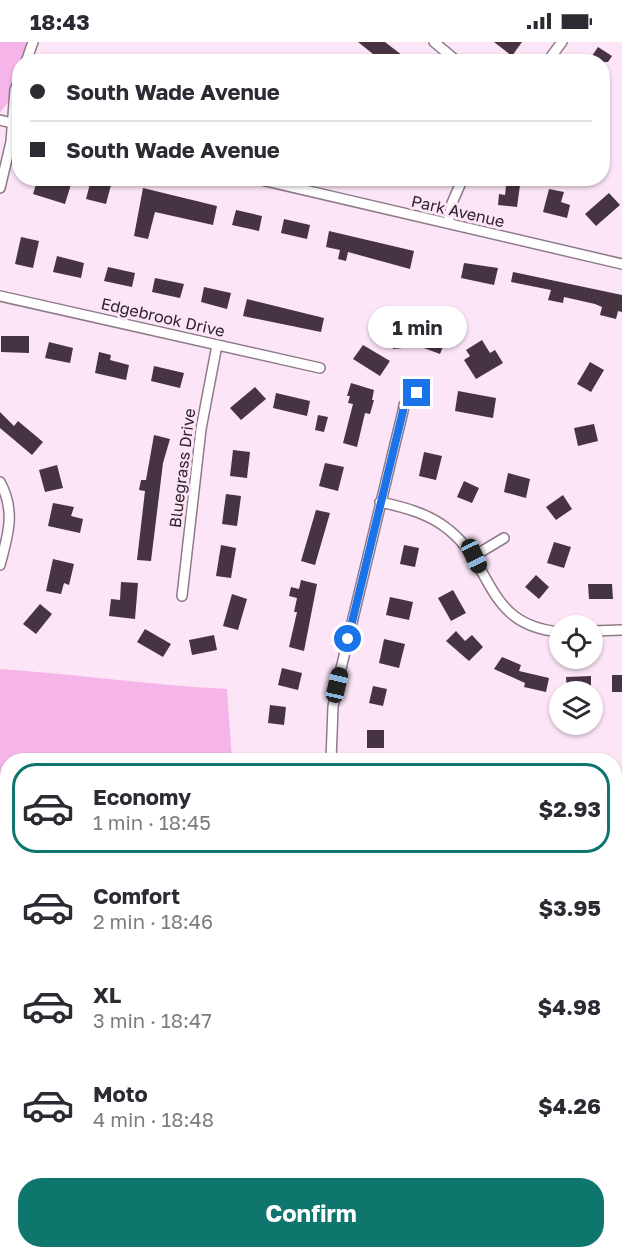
<!DOCTYPE html>
<html lang="en">
<head>
<meta charset="utf-8">
<style>
  :root { --surface:#fff; --page:#f2f2f3; --text:#2b2b33; --muted:#7c7c81; --line:#e1e1e2; --accent:#0f766e }
  body { margin:0; font-family:"Golos Text",sans-serif; background:var(--page); color:var(--text); height:100vh; display:flex; flex-direction:column; font-size:22px; white-space:nowrap }
  * { box-sizing:border-box; margin:0 }
  p { font-size:20px; color:var(--muted) }
  .icon { flex:none; width:33px; height:33px; fill:none; stroke:currentColor; stroke-width:2; stroke-linecap:round; stroke-linejoin:round }
  .map { position:relative; flex:1; overflow:hidden }
  .details { position:absolute; left:0px; top:711px; width:622px; height:506px; display:flex; flex-direction:column; background:var(--surface); border-radius:24px 24px 0 0; box-shadow:0 2px 4px #0004 }
  .details>* { flex:none }
  .guide { position:absolute; left:12px; top:12px; width:598px; height:132px; border-radius:24px; box-shadow:0 2px 4px #0004; display:grid; align-content:center; height:132px; padding:0 18px; background:var(--surface) }
  .tools { position:absolute; left:549px; top:573px; display:grid; gap:12px }
  .tools a { display:grid; place-items:center; width:54px; height:54px; border-radius:50%; background:var(--surface); box-shadow:0 2px 4px #0004; font-size:30px }
  .end { position:absolute; width:27px; height:27px; margin:-14px; border:8px solid #1a73e8; background:#fff; box-shadow:0 0 0 3px #fff }
  .from { border-radius:50% }
  .bubble { position:absolute; height:42px; border-radius:21px; background:var(--surface); box-shadow:0 2px 4px #0004; font-size:20px; font-weight:700; line-height:42px; text-align:center }
  .car { position:absolute; width:18px; height:36px; margin:-18px -9px; border-radius:8px; box-shadow:0 0 4px 2px #0007; background:linear-gradient(#222 24%,#8ab4d8 0 40%,#222 0 76%,#8ab4d8 0 86%,#222 0) }
  .guide b { display:flex; align-items:center; gap:21px; height:57px; font-size:22px }
  .guide b+b { border-top:2px solid var(--line) }
  .guide i { width:15px; height:15px; background:var(--text) }
  ul { padding:10px 0 0; list-style:none }
  li { display:flex; align-items:center; gap:18px; height:90px; margin:0 12px 9px; padding:0 6px; border:3px solid transparent; border-radius:24px }
  li div { flex:1 }
  li b { display:block; font-size:22px }
  li em { font-style:normal; font-weight:700 }
  li.current { border-color:var(--accent) }
  li>.icon { width:54px; height:54px; stroke-width:1.5 }
  .primary-button { display:flex; gap:12px; margin-top:auto; padding:12px 18px }
  .primary-button a { flex:1; height:69px; border-radius:24px; background:var(--accent); color:#fff; font-size:24px; font-weight:700; line-height:69px; text-align:center }
  .status { display:flex; justify-content:space-between; align-items:center; height:42px; padding:0 30px; background:var(--surface); direction:ltr }
  .status svg { height:16px; fill:currentColor }
  .map>svg:first-child { display:block }
  .green { fill:#f6b5e8 }
  .lines { fill:none; stroke-linecap:round; stroke-linejoin:round }
  .stream { stroke:#d48fc6; stroke-width:3 }
  .building { fill:#463442 }
  .street-casing { stroke:#8f7a8a; stroke-width:12 }
  .street { stroke:#fff; stroke-width:9 }
  .route { stroke:#1a73e8; stroke-width:8 }
  .labels { text-anchor:middle; stroke-width:6; stroke-linejoin:round; paint-order:stroke }
  .street-label { font-size:16px; fill:#2d242b; stroke:#fce5f7 }
</style>
</head>
<body>
<div class="status"><b>18:43</b><svg viewBox="0 0 49 12"><path d="M0 12V9h3v3zM5 12V6h3v6zM10 12V3h3v9zM15 12V0h3v12zM26 1h20v11H26zM47 4h2v5h-2z"/></svg></div>
<div class="map">
<svg width="622" height="1216" viewBox="0 0 622 1216">
  <rect width="100%" height="100%" fill="#fce5f7"/>
  <path class="green" d="M0,0H28L22,19L20,20L11,57L0,70Z
    M0,627C76,632 151,643 227,647L232,718H8L7,1051L0,1049Z"/>
  <g class="lines">
    <path class="stream" d="M598,1216V1209"/>
  </g>
  <path class="building" d="M358,0H385L411,20H383Z
    M494,0H522L512,14Z
    M598,5L612,14L608,20H588Z
    M38,136L72,139L65,162L33,152Z
    M507,136H521L517,165L498,163L499,152L505,153Z
    M91,138L111,143L106,162L86,157Z
    M143,146L217,164L213,183L155,170L148,197L134,194Z
    M549,147L564,150L561,160L570,163L567,176L543,170Z
    M609,151L620,163L596,184L585,172Z
    M236,168L262,174L259,189L232,183Z
    M284,177L310,183L307,197L281,191Z
    M329,189L414,209L410,227L348,210L346,219L338,217L340,208L326,205Z
    M21,195L39,199L33,226L15,222Z
    M57,214L84,221L81,236L53,230Z
    M464,221L498,226L494,243L461,236Z
    M108,225L135,231L132,245L104,239Z
    M513,230L622,253V270L618,269L616,277L600,273L602,265L595,262L564,255L563,261L548,258L551,248L511,240Z
    M155,236L184,242L180,256L152,250Z
    M204,245L231,251L227,267L201,260Z
    M247,257L324,276L321,290L243,274Z
    M408,274L412,305L393,307L389,276Z
    M432,285L448,292L440,312L424,306Z
    M1,294H29V311L1,310Z
    M482,298L490,311L495,308L503,321L476,337L464,318L470,314L466,308Z
    M49,300L73,306L70,321L45,316Z
    M363,303L390,319L380,334L353,317Z
    M99,310L111,313L110,318L129,323L126,338L95,331Z
    M590,320L604,328L591,350L577,342Z
    M154,324L184,331L180,346L151,339Z
    M351,341L374,348L372,358H374L370,372L365,371L357,405L343,401L353,362L348,361L350,354H347Z
    M255,345L266,357L241,378L230,366Z
    M458,349L496,356L493,376L455,369Z
    M276,351L310,359L307,374L273,366Z
    M0,370L14,384L18,379L43,400L32,413L0,386Z
    M318,373L328,375L324,390L315,388Z
    M594,382L598,399L578,404L574,386Z
    M154,393L170,397L163,421L151,519L137,518L145,449L139,448L141,438H146Z
    M233,408L250,410L247,436L230,434Z
    M424,410L442,414L436,438L419,434Z
    M325,421L344,425L338,449L319,444Z
    M57,423L63,446L45,450L39,428Z
    M508,431L530,437L526,456L504,450Z
    M464,439L479,446L472,461L457,455Z
    M226,452L241,454L237,484L222,482Z
    M563,453L572,467L556,478L546,465Z
    M53,461L74,465L71,474L83,477L80,491L48,484Z
    M316,468L330,471L315,523L301,519Z
    M554,500L571,505L564,526L547,521Z
    M221,503L236,506L231,536L216,534Z
    M404,503L419,506L415,525L400,522Z
    M53,517L74,522L69,543L64,541L61,552L46,549Z
    M536,533L549,545L539,557L525,545Z
    M301,538L317,542L304,609L289,605L297,570H294L297,556L289,554L291,545L299,547Z
    M121,540L138,541L135,577L109,574L111,557L120,558Z
    M588,542H612L613,557H589Z
    M453,548L466,571L451,579L438,556Z
    M232,552L247,557L238,588L223,584Z
    M390,555L413,560L409,578L386,573Z
    M40,562L52,572L36,592L23,582Z
    M145,587L171,602L163,615L137,600Z
    M456,589L465,599L472,593L483,605L469,619L446,599Z
    M214,593L217,608L192,613L189,598Z
    M384,597L405,602L399,626L379,621Z
    M502,615L521,623L519,629L549,636L546,650L524,645L525,641L494,627Z
    M282,626L302,631L298,648L278,643Z
    M612,633H622V650H612Z
    M591,634V650H567L566,635Z
    M373,644L387,647L383,664L369,661Z
    M270,663L286,665L284,683L268,681Z
    M367,688H384V706H367Z"/>
  <g class="lines">
    <g class="street-casing">
      <path id="street" d="M434,0L458,20
        M26,20L33,0
        M547,20L562,0
        M0,78L20,83
        M253,136L622,222
        M0,146L11,100L15,48L20,36
        M448,181L452,161L463,136
        M0,254L320,326
        M0,440C16,469 8,493 0,523
        M380,460C404,465 430,472 449,488C495,525 485,583 560,590
        M474,514L504,496
        M182,554L201,387L217,303
        M592,589L622,588
        M331,718L333,665L337,643L403,369L404,363L417,351
        M615,770H622
        M622,905L619,913L622,930
        M615,1191L622,1189
        M559,1216L571,1209"/>
    </g>
    <use href="#street" class="street"/>
  </g>
  <g class="lines">
    <path class="route" d="M348,597L403,369L404,363L417,351"/>
  </g>
  <g class="labels">
    <g class="street-label">
      <text transform="translate(458 169) rotate(13)" y="6">Park Avenue</text>
      <text transform="translate(163 275) rotate(13)" y="6">Edgebrook Drive</text>
      <text transform="translate(182 426) rotate(-83)" y="6">Bluegrass Drive</text>
    </g>
  </g>
</svg>
<div class="tools">
<a><svg class="icon" aria-label="locate" viewBox="0 0 24 24"><circle cx="12" cy="12" r="6"/><path d="M12 2v4M12 18v4M2 12h4M18 12h4"/></svg></a>
<a><svg class="icon" aria-label="layers" viewBox="0 0 24 24"><path d="M12 4l9 5-9 5-9-5zM3 14l9 5 9-5"/></svg></a>
</div>
<i class="end from" style="left:348px;top:597px"></i>
<i class="end" style="left:417px;top:351px"></i>
<div class="bubble" style="left:368px;top:264px;width:99px">1 min</div>
<i class="car" style="left:474px;top:514px;rotate:155deg"></i>
<i class="car" style="left:337px;top:643px;rotate:13deg"></i>
<div class="guide">
<b><i class="from"></i>South Wade Avenue</b>
<b><i></i>South Wade Avenue</b>
</div>
<section class="details">
<ul>
<li class="current"><svg class="icon" aria-label="car" viewBox="0 0 24 24"><path d="M5 17H2v-5l4-1 3-4h7l3 4 3 1v5h-3M9 17h6M6 11h13"/><circle cx="7" cy="17" r="2"/><circle cx="17" cy="17" r="2"/></svg><div><b>Economy</b><p>1 min · 18:45</p></div><em>$2.93</em></li>
<li><svg class="icon" aria-label="car" viewBox="0 0 24 24"><path d="M5 17H2v-5l4-1 3-4h7l3 4 3 1v5h-3M9 17h6M6 11h13"/><circle cx="7" cy="17" r="2"/><circle cx="17" cy="17" r="2"/></svg><div><b>Comfort</b><p>2 min · 18:46</p></div><em>$3.95</em></li>
<li><svg class="icon" aria-label="car" viewBox="0 0 24 24"><path d="M5 17H2v-5l4-1 3-4h7l3 4 3 1v5h-3M9 17h6M6 11h13"/><circle cx="7" cy="17" r="2"/><circle cx="17" cy="17" r="2"/></svg><div><b>XL</b><p>3 min · 18:47</p></div><em>$4.98</em></li>
<li><svg class="icon" aria-label="car" viewBox="0 0 24 24"><path d="M5 17H2v-5l4-1 3-4h7l3 4 3 1v5h-3M9 17h6M6 11h13"/><circle cx="7" cy="17" r="2"/><circle cx="17" cy="17" r="2"/></svg><div><b>Moto</b><p>4 min · 18:48</p></div><em>$4.26</em></li>
</ul>
<div class="primary-button"><a>Confirm</a></div>
</section>
</div>
</body>
</html>
